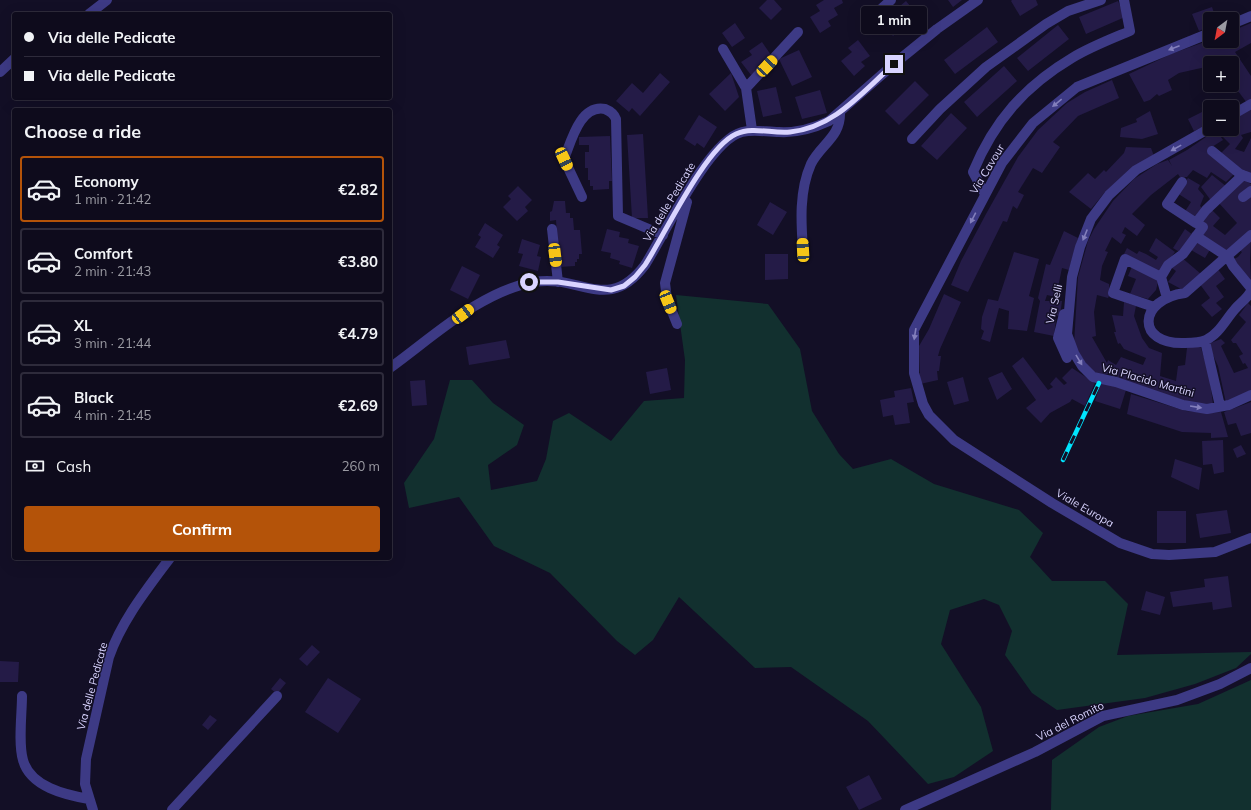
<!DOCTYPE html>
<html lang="en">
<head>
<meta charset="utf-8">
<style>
  :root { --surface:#0e0b1c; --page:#1c1929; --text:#f1f3f6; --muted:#9b9ba3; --line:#2e2b3b; --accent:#b45309 }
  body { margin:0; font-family:Mulish,sans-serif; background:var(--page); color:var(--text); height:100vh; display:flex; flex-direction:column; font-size:15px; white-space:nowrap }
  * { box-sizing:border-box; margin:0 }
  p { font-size:13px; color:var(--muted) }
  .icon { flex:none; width:22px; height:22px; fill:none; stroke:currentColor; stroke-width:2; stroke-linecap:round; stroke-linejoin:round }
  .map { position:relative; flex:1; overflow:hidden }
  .details { position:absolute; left:12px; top:108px; width:380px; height:452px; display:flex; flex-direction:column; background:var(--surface); border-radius:4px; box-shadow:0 4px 16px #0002,0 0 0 1px var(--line) }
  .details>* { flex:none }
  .top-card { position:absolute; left:12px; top:12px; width:380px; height:88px; border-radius:4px; box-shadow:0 4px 16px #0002,0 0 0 1px var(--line); display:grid; align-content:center; height:88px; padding:0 12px; background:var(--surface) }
  .needle { width:26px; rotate:212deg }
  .controls { position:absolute; left:1203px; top:12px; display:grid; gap:8px }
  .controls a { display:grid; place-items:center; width:36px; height:36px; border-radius:4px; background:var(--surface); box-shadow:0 4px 16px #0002,0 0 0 1px var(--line); font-size:20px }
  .end { position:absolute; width:18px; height:18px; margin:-9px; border:5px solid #d9d4ff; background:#111; box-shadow:0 0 0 2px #111 }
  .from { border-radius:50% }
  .bubble { position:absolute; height:28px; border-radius:4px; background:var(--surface); box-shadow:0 4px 16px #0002,0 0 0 1px var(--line); font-size:13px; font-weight:700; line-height:28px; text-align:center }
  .car { position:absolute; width:12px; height:24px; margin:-12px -6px; border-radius:5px; box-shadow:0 0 3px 1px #0007; background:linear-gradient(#f5c518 24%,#345 0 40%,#f5c518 0 76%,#345 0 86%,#f5c518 0) }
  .top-card b { display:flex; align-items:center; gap:14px; height:38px; font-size:15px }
  .top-card b+b { border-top:1px solid var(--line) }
  .top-card i { width:10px; height:10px; background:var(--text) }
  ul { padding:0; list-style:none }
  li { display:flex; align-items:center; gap:12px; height:66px; margin:0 8px 6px; padding:0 4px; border:2px solid var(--line); border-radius:4px }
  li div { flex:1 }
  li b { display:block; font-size:15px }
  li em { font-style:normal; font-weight:700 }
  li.active { border-color:var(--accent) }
  li>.icon { width:36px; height:36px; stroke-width:1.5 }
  h2 { padding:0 12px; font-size:18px; line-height:48px }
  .pay { display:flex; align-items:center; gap:10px; height:44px; padding:0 12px; font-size:15px }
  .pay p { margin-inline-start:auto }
  .primary-button { display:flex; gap:8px; margin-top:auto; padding:8px 12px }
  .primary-button a { flex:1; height:46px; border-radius:4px; background:var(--accent); color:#fff; font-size:16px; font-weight:700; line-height:46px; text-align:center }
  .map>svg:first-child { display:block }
  .green { fill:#12302f }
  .building { fill:#241b47 }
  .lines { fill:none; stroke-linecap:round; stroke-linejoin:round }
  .minor { stroke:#3d3a85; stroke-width:10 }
  .rail-casing { stroke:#00e5ff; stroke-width:4.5 }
  .rail { stroke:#130f26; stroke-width:3; stroke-dasharray:9; stroke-linecap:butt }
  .oneway { fill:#837fbc }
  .route { stroke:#d9d4ff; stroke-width:5 }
  .labels { text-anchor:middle; stroke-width:3; stroke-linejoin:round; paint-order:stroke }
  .street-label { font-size:11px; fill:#d9d4ff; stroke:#130f26 }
</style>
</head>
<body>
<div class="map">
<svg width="1251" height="810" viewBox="0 0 1251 810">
  <rect width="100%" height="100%" fill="#130f26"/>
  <path class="green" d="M676,295L768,304L800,349L812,411L839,454L853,469L891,459L934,484L1019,510L1043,533L1030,557L1052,581H1105L1128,604L1117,655L1251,652V654L1236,668L1195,684L1145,698L1057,710L1032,693L1005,655L1012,631L999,605L984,599L950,610L941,644L981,707L993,751L954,777L928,784L868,721L791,667L755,668L679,597L653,640L635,655L617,641L550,573L494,546L459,497L409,508L404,483L434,439L450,380H472L493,403L524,425L517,445L488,465L491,490L537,481L546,459L553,421L569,413L611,441L644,401L684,398L685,360Z
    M1251,680V810H1051L1052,760L1099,727L1128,716L1198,704Z"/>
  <path class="building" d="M767,0H774L782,9L771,20L759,8Z
    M824,0H842L843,3L834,8L838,15L828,21L831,26L820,33L810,17L820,11L816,5Z
    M948,0H962L953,7Z
    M1012,0H1036L1038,5L1020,16L1011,1Z
    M906,1L918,16L893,36L881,22Z
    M1118,1L1125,17L1086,34L1079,17Z
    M1212,7L1216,19H1210V26L1199,31L1192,14Z
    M735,23L745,38L732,47L722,33Z
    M1251,23V43L1235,52L1251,76V101L1247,103L1232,83V63L1222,62L1210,63V66L1179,73L1168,80L1172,90L1159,96L1157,94L1150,100L1144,102L1129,74L1171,54L1210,40L1232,41V31Z
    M1058,25L1069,39L1028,71L1017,58Z
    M987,27L998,42L955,74L944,60Z
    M858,40L870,56L861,62L865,66L854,76L841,61L852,52L848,48Z
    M762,42L771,55L763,61L765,65L751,75L741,62L752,55L749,51Z
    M799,50L812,77L792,86L779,59Z
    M1004,66L1017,81L977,117L964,102Z
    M660,73L670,82L640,116L632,108L629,112L616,101L632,83L643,93Z
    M731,73L739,97L725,111L709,94Z
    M1112,80L1119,98L1078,116L1053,142L1060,147L1042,173L1033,168L1018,192L1024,195L1017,209L1013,206L1007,222L1003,221L968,292L951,285L961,261L986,214L1018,157L1038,130L1067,103L1085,92Z
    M915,81L929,95L899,125L885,111Z
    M776,87L782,113L763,117L757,91Z
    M820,90L827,113L802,119L795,97Z
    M1210,108V124L1194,131L1188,119Z
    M1251,108V132L1241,135L1243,138L1235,149L1244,152L1251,138V176L1219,155L1230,144L1223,137L1236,129L1232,120Z
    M1150,111L1158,134L1142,139L1120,137L1121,128L1137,122L1136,119Z
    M951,113L967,128L937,160L921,146Z
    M699,115L717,127L704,148L697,143L695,146L684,139Z
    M1216,130L1223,140L1207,150L1235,173L1226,182L1211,172L1207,178L1193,170L1187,177H1180L1178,174L1151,195L1132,214L1145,225L1137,236L1125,227L1122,233L1126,235L1121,244L1112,237L1105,251L1108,252L1102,266L1100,280L1109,284L1110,294L1108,298L1097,295L1094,312L1096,336L1092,337L1107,363L1108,360L1116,365L1121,357L1143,365L1146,358L1124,349L1120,343L1118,344L1114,332H1116L1112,315L1123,316L1124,302L1136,306L1134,316L1142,338L1149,348L1162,353L1160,376L1176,381L1178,366L1185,365L1187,348L1200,345L1209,373L1213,404L1193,403L1120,381L1110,374L1093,375L1074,344L1078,277L1088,241L1094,229L1113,201L1134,179L1157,164L1168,160L1172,166L1169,160L1187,150Z
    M643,134L648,218H632L627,135Z
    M610,136L612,181H609V189L593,190V186H590V180H588V168H585V152H589V145H579V137Z
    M1126,147L1151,148L1154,156L1107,193L1105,192L1091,209L1069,192L1088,173L1095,179L1104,170L1106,172L1124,153Z
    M1212,175L1227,187L1212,202L1201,187Z
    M1188,178L1200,185L1198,189L1204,196L1200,206L1204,210L1196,221L1184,213L1191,202L1177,193Z
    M1242,179L1251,184V231L1226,254L1199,237L1198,222L1210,208L1220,218L1213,226L1225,235L1237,223L1218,202Z
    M518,186L532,200L525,207L528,211L517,221L503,207L511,199L508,196Z
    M554,201H565L566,213H570V218H573L574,230H580L582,254H579V259H577V262H575V266L559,267L556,220L550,221V212L552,211Z
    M770,202L787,212L773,235L757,225Z
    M485,223L503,235L497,245L500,247L493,258L475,247L481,237L478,235Z
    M607,229L620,232L619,237L629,239L628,243L639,246L632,268L619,264L620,261L610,258L611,253L601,251Z
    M1185,229L1193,235L1181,253L1173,248Z
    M1064,231L1078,238L1069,270L1062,268L1056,297L1047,295L1045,301H1062L1060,316L1052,315V319H1056L1054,336L1034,332L1040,301L1038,298L1046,264L1050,265Z
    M1156,238L1175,252L1158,274L1123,256L1127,248L1137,254L1139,251L1146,254L1156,260L1158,257L1149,251Z
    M1251,238L1250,260L1251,281L1232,260L1238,257L1242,252L1239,250Z
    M522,239L540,245L537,256L541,257L538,271L519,266L523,254L518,253Z
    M1197,239L1211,248L1205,258L1191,250Z
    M1014,252L1039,259L1029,296L1034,298L1027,331L1008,329L1009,311L999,308L990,342L981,339L984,331L981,329L982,317L988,299L998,301Z
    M765,254H788V279L765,280Z
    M1181,257L1201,274L1183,290L1168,282L1176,271L1169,266Z
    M1133,264L1159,278L1156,290L1148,299L1130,294L1136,279L1128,276Z
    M462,266L480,275L468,299L450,290Z
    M1217,268L1225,279L1216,286L1224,297L1216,303L1222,309L1212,317L1201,305L1210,298L1199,283Z
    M944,294L961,302L940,349L938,356H941L939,371H937L938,380L920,384L919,346L929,329Z
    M1248,303L1251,306V393L1226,403L1218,366L1208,344L1221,339L1225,343L1221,346L1234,373L1248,368L1245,363L1243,364L1239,356L1243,354L1236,343H1233L1231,340L1246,322L1239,315Z
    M506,340L510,358L469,365L466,347Z
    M1023,357L1048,390L1053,387L1050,384L1056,377L1064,385L1067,383L1062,378L1072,368L1095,383L1085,406L1072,399L1070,402L1050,413L1041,423L1026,408L1036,400L1012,366Z
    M667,368L671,390L650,394L646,372Z
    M1002,372L1012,389L997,400L988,378Z
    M963,377L969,401L954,405L947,382Z
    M425,380L427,405L412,406L410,381Z
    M1101,382L1126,390L1120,409L1095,401Z
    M911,388L914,402L907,403L910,423L895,425L893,415L883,417L880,400L895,397L894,391Z
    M1131,394L1186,411L1208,413L1221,412L1228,437L1211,438V433L1182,432L1127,414Z
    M1251,402V433L1241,436L1236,423L1228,425L1224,412Z
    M1223,440L1224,472L1214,474L1212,464L1203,465L1202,441Z
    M1241,445L1246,454L1237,458L1233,449Z
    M1175,459L1202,468L1199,490L1171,477Z
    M1227,510L1231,533L1200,538L1196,514Z
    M1157,511H1186V543H1157Z
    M1228,576L1232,607L1213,610L1212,602L1173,607L1170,592L1205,587L1204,579Z
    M1146,591L1165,597L1160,615L1141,610Z
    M312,645L320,652L307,666L299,659Z
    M0,661L19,662L18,682H0Z
    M280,678L286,683L277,694L271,689Z
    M328,678L361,699L338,733L305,712Z
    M210,715L217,720L208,730L202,725Z
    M869,775L882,799L859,810L846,787Z"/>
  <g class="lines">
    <path class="minor" d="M880,10L891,0
      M89,14L107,0
      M1232,24L1251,16
      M1210,33L1077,87L1033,123L1002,163L914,330V373L923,404L929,415L954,440L1052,503L1120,543L1152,554L1169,555L1215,552L1251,538
      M723,49L746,88
      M0,72L14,59
      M1232,115L1251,104
      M1210,128L1136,170L1109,195L1091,219L1080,247L1072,277L1067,334L1074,353L1082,366L1093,377L1116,382L1183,405L1207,409L1229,405L1251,395
      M752,130L746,88L798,32
      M912,139L940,109L986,67L1046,24L1068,11L1101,0
      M1212,151L1240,174L1251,178
      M1182,182L1167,204L1196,223
      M985,194L973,172C994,121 1025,86 1072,58C1090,47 1111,39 1130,31L1124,0
      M582,197L564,159C571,142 580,104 605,109C610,111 614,114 616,119L618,216L663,235
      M1243,197L1251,191
      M552,229L558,282
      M1251,235L1185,293C1138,299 1135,345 1185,343C1192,343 1200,343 1206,340C1219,334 1226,319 1235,309C1241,302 1247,299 1251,291
      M1196,236L1228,257L1233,266L1251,288
      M803,250C801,222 799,191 811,164C821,144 841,137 840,112
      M1167,298L1161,277L1168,265L1183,254L1203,227L1196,223L1206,210L1243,175
      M1154,307L1113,293L1125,259L1161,277
      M1064,314L1058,338L1067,358
      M677,324L667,299L665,283L687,202
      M1205,341L1220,406
      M390,368C433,337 481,291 534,282C581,274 608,314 645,265C664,235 709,140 742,132C755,129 766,132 779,132C795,133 814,128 829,121L894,64L937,29L978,0
      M22,696C22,714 18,743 23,760C30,787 66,795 89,799
      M93,810L85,784L86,759L109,657C122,620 147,589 170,558
      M172,810L277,696
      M905,810L1035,752L1103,716L1177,700L1220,684L1251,668"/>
    <g class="rail-casing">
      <path id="rail" d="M1063,460L1099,383"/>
    </g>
    <use href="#rail" class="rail"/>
  </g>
  <defs><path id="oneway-solid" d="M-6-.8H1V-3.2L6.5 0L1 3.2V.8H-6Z"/></defs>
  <g class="oneway">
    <use href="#oneway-solid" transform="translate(1174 48) rotate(159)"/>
    <use href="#oneway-solid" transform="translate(1057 103) rotate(141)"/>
    <use href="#oneway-solid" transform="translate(1176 148) rotate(151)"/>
    <use href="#oneway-solid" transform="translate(973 218) rotate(117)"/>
    <use href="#oneway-solid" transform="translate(1085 235) rotate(112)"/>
    <use href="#oneway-solid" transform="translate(915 334) rotate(99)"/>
    <use href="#oneway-solid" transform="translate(1079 360) rotate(59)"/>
    <use href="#oneway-solid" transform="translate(1196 407) rotate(9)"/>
  </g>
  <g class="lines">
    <path class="route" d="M529,282H558L611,290L624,286L635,277L645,265C665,234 705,148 736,134C753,126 772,134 790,132C835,127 861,93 894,64"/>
  </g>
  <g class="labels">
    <g class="street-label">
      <text transform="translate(987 169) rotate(-59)" y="4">Via Cavour</text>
      <text transform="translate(669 202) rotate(-59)" y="4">Via delle Pedicate</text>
      <text transform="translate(1054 304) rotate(-77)" y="4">Via Selli</text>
      <text transform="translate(1148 380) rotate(16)" y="4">Via Placido Martini</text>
      <text transform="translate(1085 508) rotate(30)" y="4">Viale Europa</text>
      <text transform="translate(92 686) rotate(-75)" y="4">Via delle Pedicate</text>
      <text transform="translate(1070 721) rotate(-27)" y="4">Via del Romito</text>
    </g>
  </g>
</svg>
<div class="controls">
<a><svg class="needle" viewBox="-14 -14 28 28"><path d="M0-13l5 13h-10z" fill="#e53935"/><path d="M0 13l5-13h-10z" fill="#9b9ba3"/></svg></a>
<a>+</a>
<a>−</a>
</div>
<i class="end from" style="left:529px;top:282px"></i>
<i class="end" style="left:894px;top:64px"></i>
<div class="bubble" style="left:861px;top:6px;width:66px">1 min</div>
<i class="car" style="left:767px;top:66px;rotate:43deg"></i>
<i class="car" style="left:564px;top:159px;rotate:155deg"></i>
<i class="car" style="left:803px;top:250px;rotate:357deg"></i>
<i class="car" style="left:555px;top:255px;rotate:173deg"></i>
<i class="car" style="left:668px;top:302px;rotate:158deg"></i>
<i class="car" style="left:463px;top:314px;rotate:53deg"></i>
<div class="top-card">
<b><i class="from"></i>Via delle Pedicate</b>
<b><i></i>Via delle Pedicate</b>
</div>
<section class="details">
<h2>Choose a ride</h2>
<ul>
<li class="active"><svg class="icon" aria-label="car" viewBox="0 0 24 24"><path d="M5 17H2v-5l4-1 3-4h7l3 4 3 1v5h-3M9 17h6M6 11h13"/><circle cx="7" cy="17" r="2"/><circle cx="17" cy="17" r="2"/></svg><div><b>Economy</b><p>1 min · 21:42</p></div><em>€2.82</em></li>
<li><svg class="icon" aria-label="car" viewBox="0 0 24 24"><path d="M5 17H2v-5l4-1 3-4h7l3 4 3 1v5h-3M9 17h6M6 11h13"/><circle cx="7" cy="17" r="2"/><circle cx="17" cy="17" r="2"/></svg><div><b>Comfort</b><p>2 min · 21:43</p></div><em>€3.80</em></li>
<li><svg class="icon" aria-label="car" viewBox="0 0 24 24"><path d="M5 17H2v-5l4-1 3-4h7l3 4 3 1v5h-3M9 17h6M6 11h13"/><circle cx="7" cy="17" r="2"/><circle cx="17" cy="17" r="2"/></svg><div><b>XL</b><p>3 min · 21:44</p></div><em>€4.79</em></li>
<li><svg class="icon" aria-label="car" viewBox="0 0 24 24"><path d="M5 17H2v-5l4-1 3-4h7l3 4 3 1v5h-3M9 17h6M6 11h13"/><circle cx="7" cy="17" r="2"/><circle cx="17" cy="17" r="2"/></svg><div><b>Black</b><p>4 min · 21:45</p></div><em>€2.69</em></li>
</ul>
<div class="pay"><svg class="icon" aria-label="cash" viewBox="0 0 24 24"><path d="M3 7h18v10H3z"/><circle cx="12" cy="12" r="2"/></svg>Cash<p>260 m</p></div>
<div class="primary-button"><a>Confirm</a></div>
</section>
</div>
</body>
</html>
